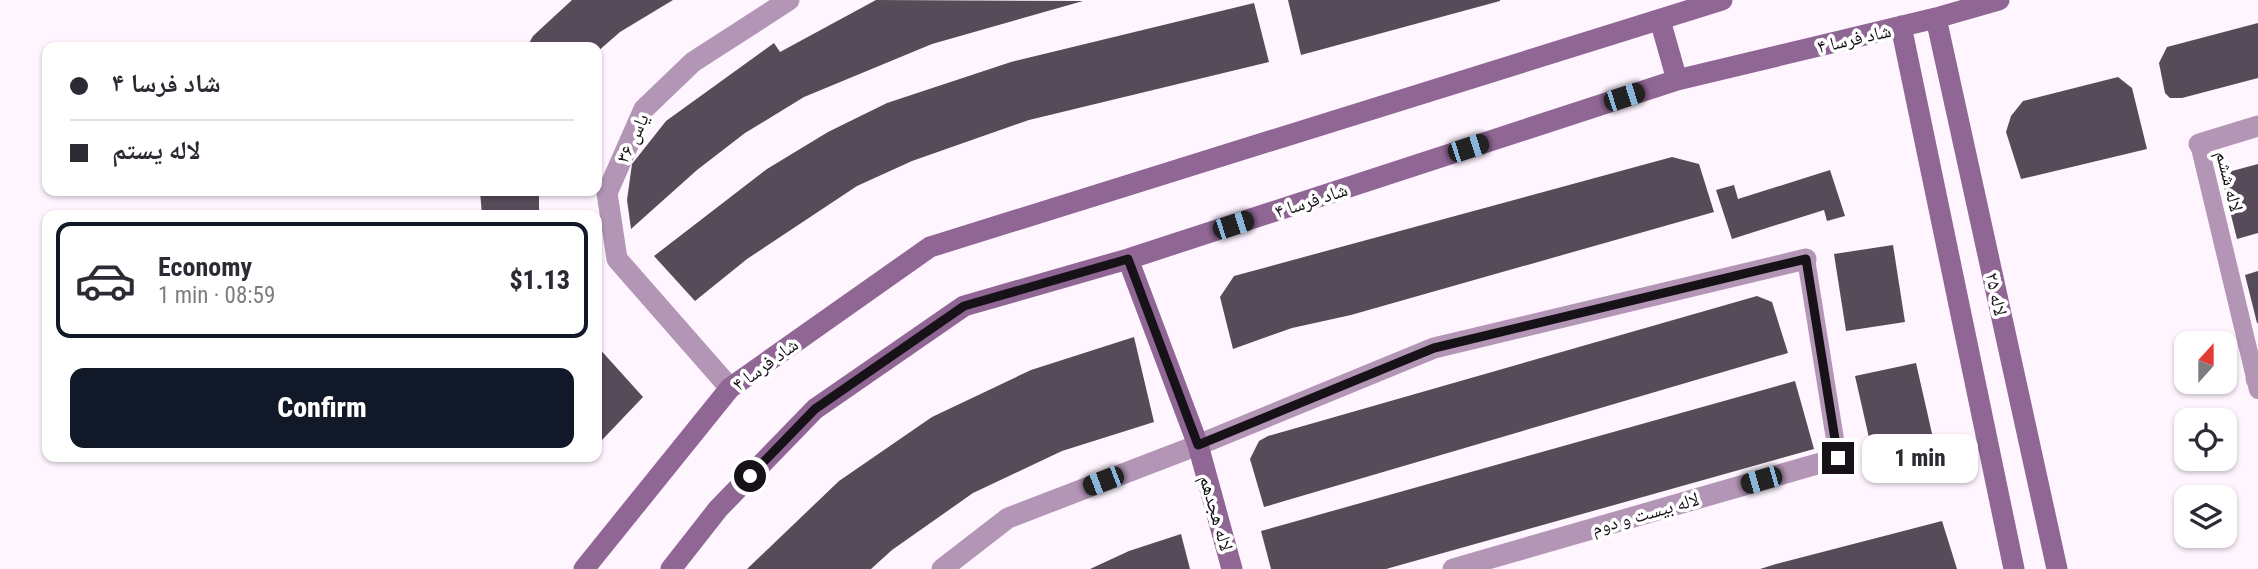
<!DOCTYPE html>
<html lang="en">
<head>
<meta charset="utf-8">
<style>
  :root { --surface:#fff; --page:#f7f7f7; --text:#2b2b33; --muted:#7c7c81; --line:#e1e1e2; --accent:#111827 }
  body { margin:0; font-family:"Roboto Condensed","Noto Naskh Arabic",sans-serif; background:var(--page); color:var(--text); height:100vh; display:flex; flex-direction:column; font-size:26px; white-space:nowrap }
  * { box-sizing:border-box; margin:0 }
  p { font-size:23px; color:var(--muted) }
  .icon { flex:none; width:38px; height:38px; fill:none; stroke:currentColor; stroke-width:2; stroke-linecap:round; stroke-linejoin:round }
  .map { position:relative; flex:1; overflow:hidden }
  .details { position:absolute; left:42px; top:210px; width:560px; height:252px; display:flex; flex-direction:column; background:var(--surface); border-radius:14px; box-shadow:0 2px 5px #0004 }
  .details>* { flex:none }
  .banner { position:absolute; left:42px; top:42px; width:560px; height:154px; border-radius:14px; box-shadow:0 2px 5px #0004; display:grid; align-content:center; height:154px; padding:0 28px; background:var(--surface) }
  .needle { width:46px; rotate:21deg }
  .fabs { position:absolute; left:2174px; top:331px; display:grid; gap:14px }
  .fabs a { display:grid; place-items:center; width:63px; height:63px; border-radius:14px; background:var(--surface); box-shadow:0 2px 5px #0004; font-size:35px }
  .end { position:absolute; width:32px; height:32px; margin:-16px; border:9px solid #171218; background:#fff; box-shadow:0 0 0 4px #fff }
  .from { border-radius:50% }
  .bubble { position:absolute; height:49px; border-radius:14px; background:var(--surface); box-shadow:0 2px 5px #0004; font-size:23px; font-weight:800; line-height:49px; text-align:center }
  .car { position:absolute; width:21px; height:42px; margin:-21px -10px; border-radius:9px; box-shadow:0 0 5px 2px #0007; background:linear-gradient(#222 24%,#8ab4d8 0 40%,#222 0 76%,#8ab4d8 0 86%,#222 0) }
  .banner b { display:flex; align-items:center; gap:24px; height:66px; font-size:26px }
  .banner b+b { border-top:2px solid var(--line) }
  .banner i { width:18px; height:18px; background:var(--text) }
  ul { padding:12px 0 0; list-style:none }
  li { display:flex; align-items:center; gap:21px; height:116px; margin:0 14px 10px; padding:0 14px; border:4px solid var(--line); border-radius:14px }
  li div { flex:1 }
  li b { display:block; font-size:26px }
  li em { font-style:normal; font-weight:800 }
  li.on { border-color:var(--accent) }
  li>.icon { width:63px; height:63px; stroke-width:1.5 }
  .primary-button { display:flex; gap:14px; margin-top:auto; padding:14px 28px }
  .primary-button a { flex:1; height:80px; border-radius:14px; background:var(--accent); color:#fff; font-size:28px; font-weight:800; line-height:80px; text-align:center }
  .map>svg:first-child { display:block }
  .building { fill:#564b58 }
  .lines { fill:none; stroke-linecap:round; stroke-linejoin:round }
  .lane { stroke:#b395b6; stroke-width:18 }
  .street { stroke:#b395b6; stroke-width:21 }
  .secondary { stroke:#906695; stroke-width:21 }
  .route { stroke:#171218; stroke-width:9 }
  .labels { text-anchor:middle; stroke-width:7; stroke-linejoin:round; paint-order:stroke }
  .street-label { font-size:19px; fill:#171218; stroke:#fff }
</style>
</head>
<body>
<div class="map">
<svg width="2258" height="569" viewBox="0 0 2258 569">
  <rect width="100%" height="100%" fill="#fef5ff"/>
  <path class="building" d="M572,0H673L620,32L597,52V47H527L533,36Z
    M876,0L1083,1L932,44L804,97L745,133L697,170L631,229L627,200L632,164L666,121L774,43L780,52Z
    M1288,0H1500V1L1301,55Z
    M1254,3L1269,62L1029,120L912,161L857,186L747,259L695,301L654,256L767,169L828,132L887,103L1011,62Z
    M2258,23V78L2182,98H2170L2165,93L2159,63L2167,47Z
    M2118,77L2132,88L2147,149L2021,179L2006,132L2011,116L2023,101Z
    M1672,157L1699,164L1714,212L1351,315L1292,328L1233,349L1220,297L1234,276Z
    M2258,164V233L2237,239L2223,183L2232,171Z
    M1830,170L1845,216L1827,221L1824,210L1732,239L1716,190L1734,185L1738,199Z
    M480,191H539V215H482Z
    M1893,245L1905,322L1846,331L1834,254Z
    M2258,271V323H2257L2245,275Z
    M1757,296L1772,302L1788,353L1264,507L1250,459L1259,441L1268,436Z
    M1134,337L1154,422L1062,451L973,493L892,550L871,569H747L839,481L932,417L1031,370Z
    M597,346L643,397L602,440L597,434Z
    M1916,363L1933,438L1872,451L1855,376Z
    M1795,381L1814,449L1386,569H1271L1261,531Z
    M1942,521L1957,569H1760L1776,564Z
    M1181,534L1190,569H1090L1129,551Z"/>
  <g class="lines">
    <path class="lane" d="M2199,144L2258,390
      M1806,259L1838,458"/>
    <path class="street" d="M2199,144L2258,126
      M2256,379H2258
      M730,388L617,259L607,193L644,109L693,62L789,0
      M942,569L1008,518L1198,445L1434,348L1806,259
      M1453,569L1838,458"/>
    <path class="secondary" d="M1936,18L2057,569
      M1660,20L1677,80
      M1901,26L2014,569
      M1128,259L1198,445L1232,569
      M584,569L730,388L930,247L1722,0
      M671,569L718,509L815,409L964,306L1128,259L1677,80L1936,18L1999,0"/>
  </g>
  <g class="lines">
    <path class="route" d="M750,476L815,409L964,306L1128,259L1198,445L1434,348L1806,259L1838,458"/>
  </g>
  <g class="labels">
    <g class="street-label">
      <text transform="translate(1854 38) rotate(-13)" y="7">شاد فرسا ۴</text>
      <text transform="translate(632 138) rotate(-65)" y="7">یاس ۳۶</text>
      <text transform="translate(2230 181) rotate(76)" y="7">لاله ششم</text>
      <text transform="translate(1311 200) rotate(-18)" y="7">شاد فرسا ۴</text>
      <text transform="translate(1997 294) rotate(78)" y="7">لاله ۲۵</text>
      <text transform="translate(765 364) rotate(-36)" y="7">شاد فرسا ۴</text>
      <text transform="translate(1217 513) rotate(74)" y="7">لاله هجدهم</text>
      <text transform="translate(1645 513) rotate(-16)" y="7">لاله بیست و دوم</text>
    </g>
  </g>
</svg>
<div class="fabs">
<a><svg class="needle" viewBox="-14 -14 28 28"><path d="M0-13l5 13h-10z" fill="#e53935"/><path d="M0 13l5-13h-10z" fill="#7c7c81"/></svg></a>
<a><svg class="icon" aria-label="locate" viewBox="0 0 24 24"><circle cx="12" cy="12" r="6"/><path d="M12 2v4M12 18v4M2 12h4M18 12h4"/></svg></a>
<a><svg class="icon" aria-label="layers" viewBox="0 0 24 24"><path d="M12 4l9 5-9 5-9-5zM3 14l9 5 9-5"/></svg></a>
</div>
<i class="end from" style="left:750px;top:476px"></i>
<i class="end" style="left:1838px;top:458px"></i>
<div class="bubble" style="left:1862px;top:434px;width:116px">1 min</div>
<i class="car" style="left:1624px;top:97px;rotate:72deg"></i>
<i class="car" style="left:1468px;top:148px;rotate:72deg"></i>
<i class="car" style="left:1233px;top:225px;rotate:72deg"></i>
<i class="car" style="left:1761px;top:480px;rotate:254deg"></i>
<i class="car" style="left:1103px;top:481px;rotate:249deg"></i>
<div class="banner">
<b><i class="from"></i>شاد فرسا ۴</b>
<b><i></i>لاله یستم</b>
</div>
<section class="details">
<ul>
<li class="on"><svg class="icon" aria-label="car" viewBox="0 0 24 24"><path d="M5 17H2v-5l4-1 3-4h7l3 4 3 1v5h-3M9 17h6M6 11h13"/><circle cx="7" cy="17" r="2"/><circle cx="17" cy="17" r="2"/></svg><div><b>Economy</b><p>1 min · 08:59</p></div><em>$1.13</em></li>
</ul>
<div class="primary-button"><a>Confirm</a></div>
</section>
</div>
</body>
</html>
